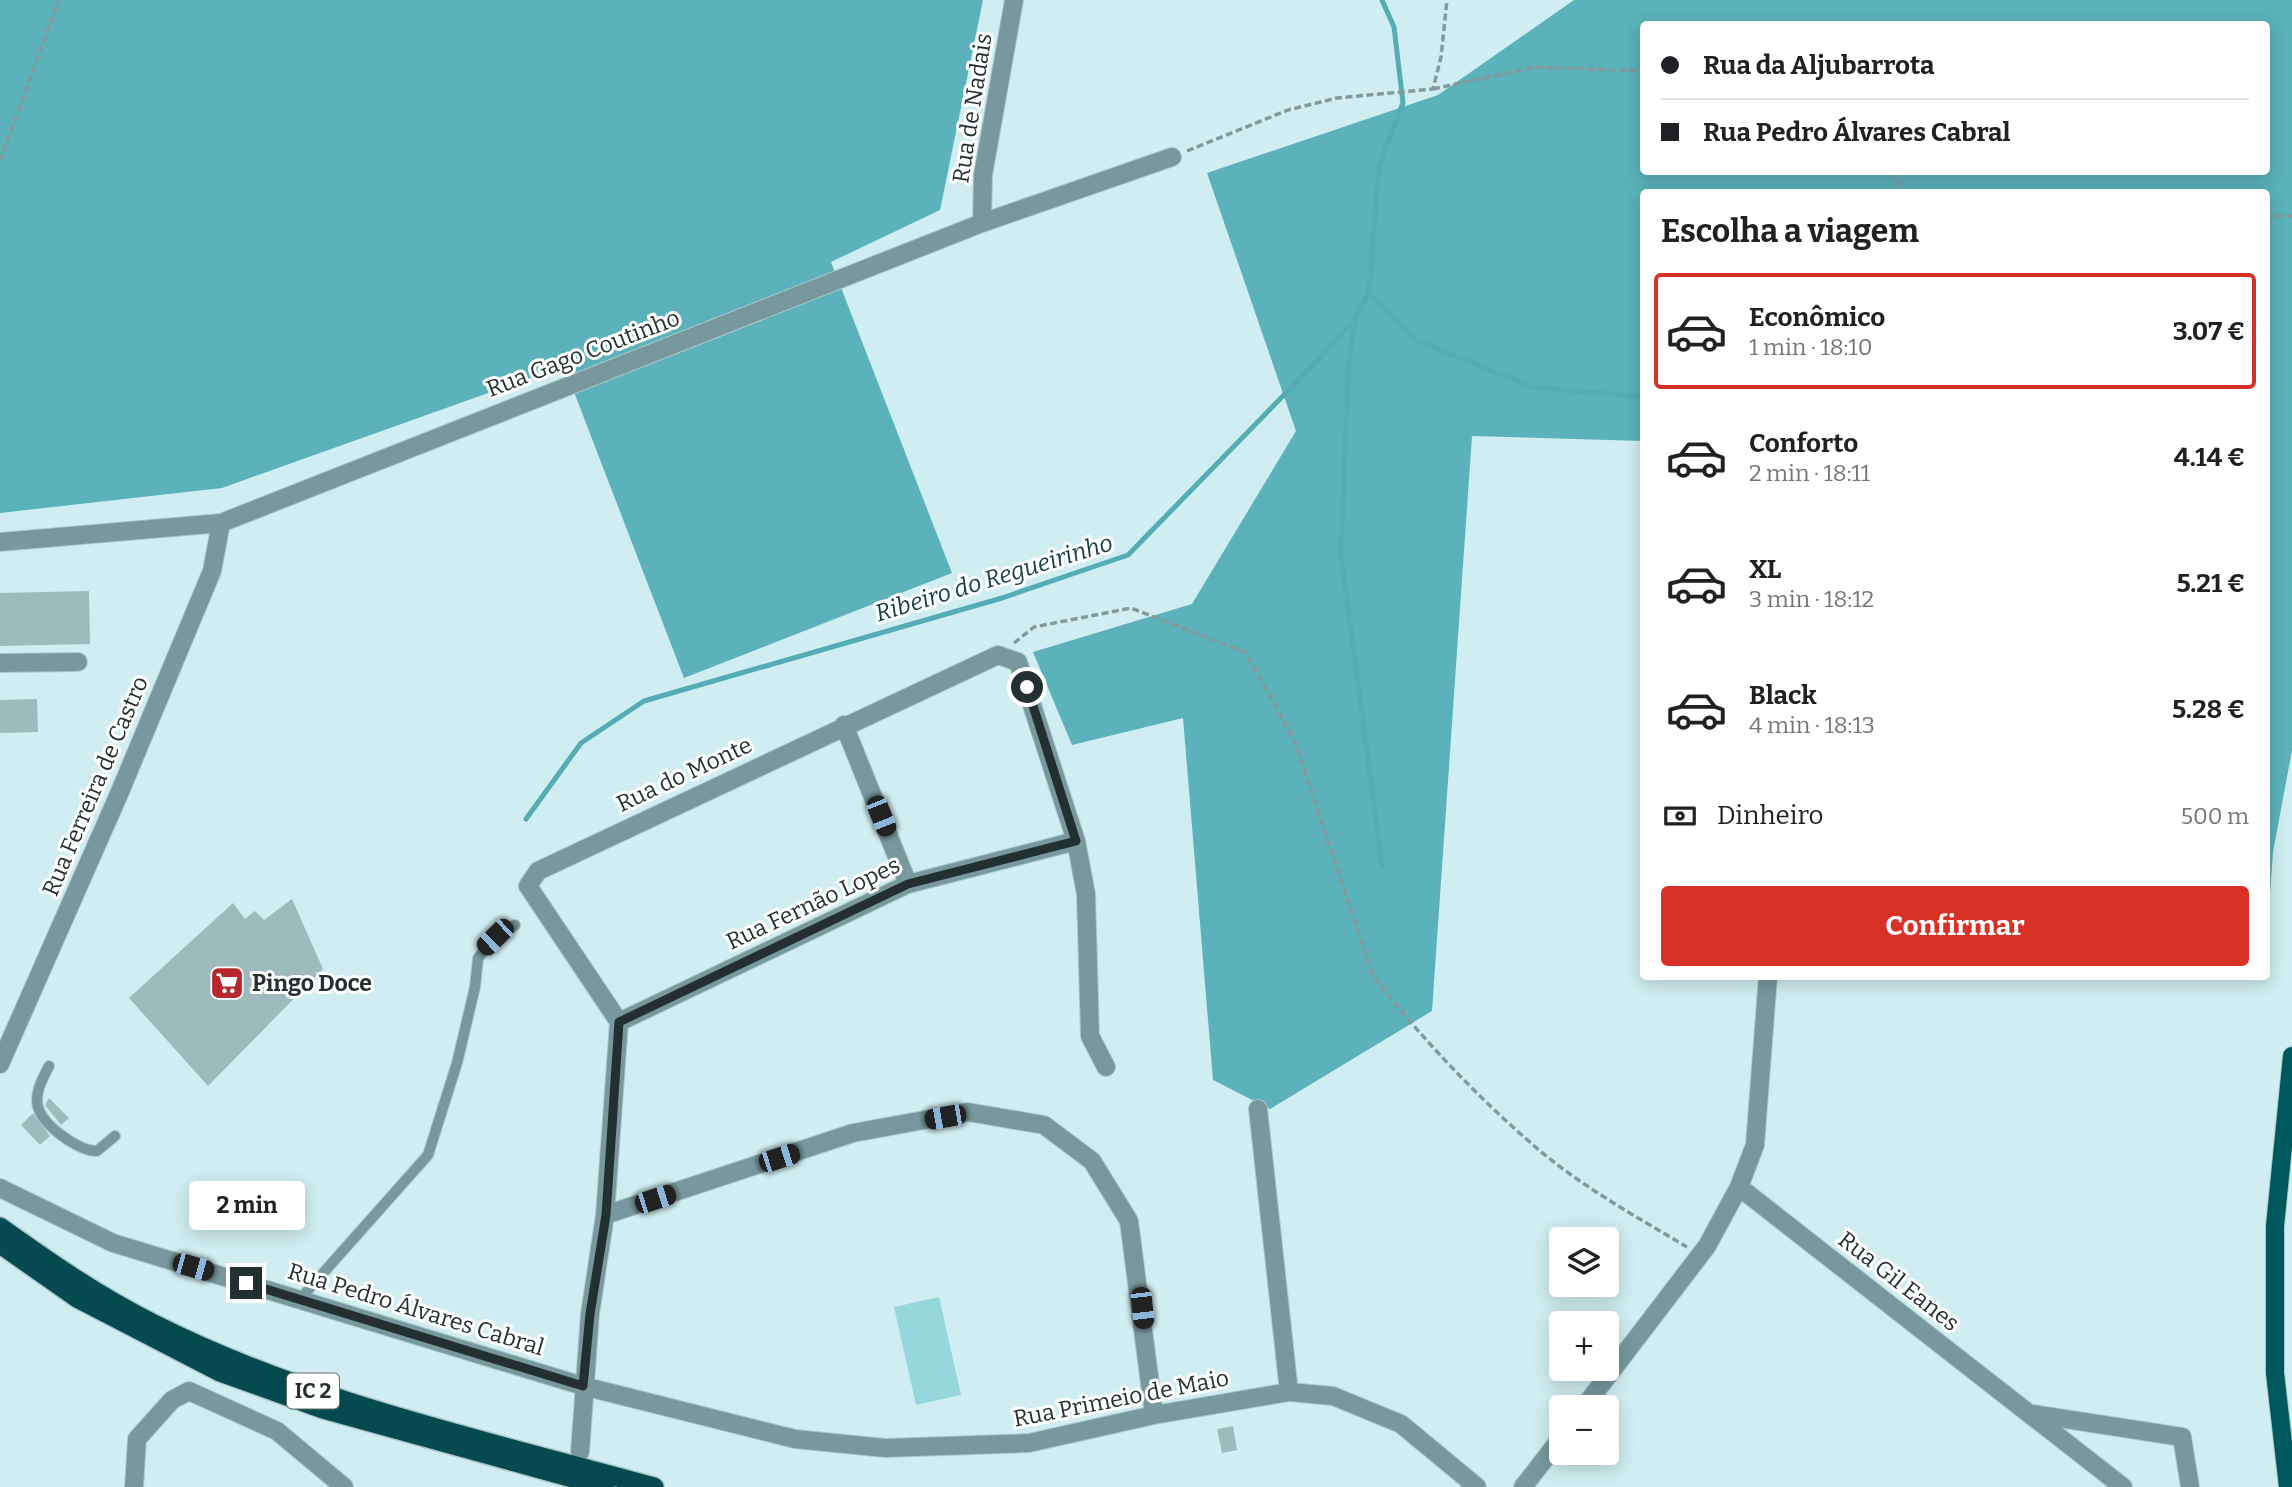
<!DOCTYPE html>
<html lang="pt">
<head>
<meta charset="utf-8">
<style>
  :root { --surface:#fff; --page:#f2f2f2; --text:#202124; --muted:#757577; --line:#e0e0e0; --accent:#d93025 }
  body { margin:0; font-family:Bitter,serif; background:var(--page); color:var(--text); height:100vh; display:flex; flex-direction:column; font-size:26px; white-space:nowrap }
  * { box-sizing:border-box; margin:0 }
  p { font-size:23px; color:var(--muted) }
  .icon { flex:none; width:38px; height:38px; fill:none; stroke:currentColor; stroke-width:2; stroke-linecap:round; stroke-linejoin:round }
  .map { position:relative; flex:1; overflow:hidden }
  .drawer { position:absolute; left:1640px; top:189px; width:630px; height:791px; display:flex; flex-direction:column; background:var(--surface); border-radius:7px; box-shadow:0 4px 18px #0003 }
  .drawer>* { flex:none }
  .banner { position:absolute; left:1640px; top:21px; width:630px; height:154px; border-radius:7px; box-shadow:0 4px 18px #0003; display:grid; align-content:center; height:154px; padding:0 21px; background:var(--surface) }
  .fabs { position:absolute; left:1549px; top:1227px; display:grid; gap:14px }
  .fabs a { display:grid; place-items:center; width:70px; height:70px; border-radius:7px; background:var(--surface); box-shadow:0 4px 18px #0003; font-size:35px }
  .end { position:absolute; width:32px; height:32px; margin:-16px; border:9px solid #232f30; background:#fff; box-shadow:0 0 0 4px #fff }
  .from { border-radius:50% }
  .bubble { position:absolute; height:49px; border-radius:7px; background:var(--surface); box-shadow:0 4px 18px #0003; font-size:23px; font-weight:700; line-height:49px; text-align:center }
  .car { position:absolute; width:21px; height:42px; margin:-21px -10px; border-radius:9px; box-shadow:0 0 5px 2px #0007; background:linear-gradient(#222 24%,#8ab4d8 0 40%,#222 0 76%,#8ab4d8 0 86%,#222 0) }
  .banner b { display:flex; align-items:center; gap:24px; height:66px; font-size:26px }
  .banner b+b { border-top:2px solid var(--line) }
  .banner i { width:18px; height:18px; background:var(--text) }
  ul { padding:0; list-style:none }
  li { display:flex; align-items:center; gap:21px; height:116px; margin:0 14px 10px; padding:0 7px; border:4px solid transparent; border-radius:7px }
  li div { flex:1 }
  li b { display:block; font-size:26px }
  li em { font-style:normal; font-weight:700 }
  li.on { border-color:var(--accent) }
  li>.icon { width:63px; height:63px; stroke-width:1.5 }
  h2 { padding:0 21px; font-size:32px; line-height:84px }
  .pay { display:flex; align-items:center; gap:18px; height:77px; padding:0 21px; font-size:26px }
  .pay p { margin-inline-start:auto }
  .button { display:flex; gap:14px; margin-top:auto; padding:14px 21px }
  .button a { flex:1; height:80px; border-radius:7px; background:var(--accent); color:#fff; font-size:28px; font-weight:700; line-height:80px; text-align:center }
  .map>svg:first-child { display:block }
  .green { fill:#96d7de }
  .forest { fill:#5bb2bb; fill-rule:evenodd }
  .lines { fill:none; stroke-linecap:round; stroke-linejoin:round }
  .stream { stroke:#54acb4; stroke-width:5 }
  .building { fill:#9dbabd }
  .service-casing { stroke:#adc8ca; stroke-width:12 }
  .minor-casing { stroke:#adc8ca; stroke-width:20 }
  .primary-casing { stroke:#adc8ca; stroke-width:20 }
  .trunk-casing { stroke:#adc8ca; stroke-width:22 }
  .path { stroke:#839a9c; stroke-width:3.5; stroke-dasharray:7 3.5; stroke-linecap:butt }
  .service { stroke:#77999d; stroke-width:10 }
  .minor { stroke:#77999d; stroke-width:18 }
  .primary { stroke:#00585f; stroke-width:18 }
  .trunk { stroke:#054a50; stroke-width:19 }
  .route { stroke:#232f30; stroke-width:9 }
  .labels { text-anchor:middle; stroke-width:6; stroke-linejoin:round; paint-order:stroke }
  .shield { fill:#fff; stroke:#656d6e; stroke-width:2 }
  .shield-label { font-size:21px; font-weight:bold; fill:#232f30 }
  .street-label { font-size:23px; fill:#232f30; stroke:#fff }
  .poi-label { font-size:23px; font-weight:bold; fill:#232f30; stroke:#fff; text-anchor:start }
  .water-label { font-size:24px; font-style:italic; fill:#174044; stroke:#fff }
</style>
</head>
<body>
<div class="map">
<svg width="2292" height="1487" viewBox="0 0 2292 1487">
  <rect width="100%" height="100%" fill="#d0eef1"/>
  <path class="green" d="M939,1297L961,1395L916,1405L894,1307Z"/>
  <path class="forest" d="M0,0H983L940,210L831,262L952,573L684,678L564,366L222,488L0,513Z
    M1574,0H2292V750L2273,852L2266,951V192H1643V441L1472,436L1432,1011L1270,1109L1213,1080L1183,718L1072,745L1033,652L1192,604L1296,431L1207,173L1438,95ZM1643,24H2266V172H1643Z"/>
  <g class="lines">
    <path class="stream" d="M1369,293L1416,340L1532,387L1643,397
      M1355,319L1348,370L1341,555L1382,865
      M526,819L581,743L644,701L1002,598L1128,555L1319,359L1355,319L1369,293L1379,165L1403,103L1394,27L1382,0"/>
  </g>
  <path class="building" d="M89,591L90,644L0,646V593Z
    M37,699L38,732L0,733V700Z
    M292,899L323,969L208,1086L129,998L233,903L245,919L255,911L264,920Z
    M49,1098L69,1118L61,1125L45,1105Z
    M33,1113L50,1136L40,1145L21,1125Z
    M1233,1426L1237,1450L1222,1453L1217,1429Z"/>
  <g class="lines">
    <g class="service-casing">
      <path id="service" d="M49,1066C43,1078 34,1093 38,1107C43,1126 79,1151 97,1151L115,1136
        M300,1299L428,1155L457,1063L475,987L478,958L495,937L515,925"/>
    </g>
    <g class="minor-casing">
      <path id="minor" d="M982,223L983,175L1014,0
        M0,542L221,523L982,223L1172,157
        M0,663L78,662
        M844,725L908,884
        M619,1022L528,886L538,871L998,655L1018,662L1076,841L1086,894L1090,1036L1106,1067
        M619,1022L908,884L1076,841
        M0,1064L119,794L212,571L221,523
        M1258,1109L1289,1392
        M1739,1187L2123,1487
        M0,1188L113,1243L583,1386L795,1439L885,1448L1029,1443L1154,1415L1289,1392L1333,1396L1401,1424L1477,1487
        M605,1215L853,1133L968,1112L1044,1125L1092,1161L1129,1221L1154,1415
        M1584,1407L1707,1246L1739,1187L1755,1145L1768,976
        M2032,1414L2182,1437L2190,1487
        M580,1452L590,1314L605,1215L619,1022
        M134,1487L137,1439L172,1400L189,1391L277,1431L344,1487
        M1523,1487L1561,1438"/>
    </g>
    <g class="primary-casing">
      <path id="primary" d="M2288,1487L2275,1373V1226L2292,1056"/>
    </g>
    <g class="trunk-casing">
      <path id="trunk" d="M0,1227C49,1262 98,1296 152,1323C310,1403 485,1440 654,1487
        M0,1244L77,1298L220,1372L323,1409L605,1487"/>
    </g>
    <path class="path" d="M1433,89L1535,67L1643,71
      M1187,151L1288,110L1337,98L1433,89L1441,57L1447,0
      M0,161L59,0
      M1891,172L1906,192
      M2266,216H2292
      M1014,643L1034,627L1131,608L1245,652L1294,739L1373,976C1421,1038 1479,1099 1539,1150C1584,1188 1637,1217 1687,1247"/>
    <use href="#service" class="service"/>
    <use href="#minor" class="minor"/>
    <use href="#primary" class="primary"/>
    <use href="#trunk" class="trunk"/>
  </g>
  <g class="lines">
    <path class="route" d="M246,1283L583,1386L590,1314L606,1215L619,1022L908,884L1076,841L1027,687"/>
  </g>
  <defs>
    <g id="supermarket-square" transform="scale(1.75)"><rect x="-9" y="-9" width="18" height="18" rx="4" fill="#b8272e" stroke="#fff"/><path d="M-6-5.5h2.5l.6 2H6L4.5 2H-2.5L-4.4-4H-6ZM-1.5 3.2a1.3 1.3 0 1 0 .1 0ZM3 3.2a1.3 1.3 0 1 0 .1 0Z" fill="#fff"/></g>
  </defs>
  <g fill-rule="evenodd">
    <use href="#supermarket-square" x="227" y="983"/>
  </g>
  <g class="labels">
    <rect class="shield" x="287" y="1373.5" width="52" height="35" rx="5"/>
    <g class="shield-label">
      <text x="313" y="1398">IC 2</text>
    </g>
    <g class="street-label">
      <text transform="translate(972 108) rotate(-81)" y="8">Rua de Nadais</text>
      <text transform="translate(583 353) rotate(-21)" y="8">Rua Gago Coutinho</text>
      <text transform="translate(684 774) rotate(-25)" y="8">Rua do Monte</text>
      <text transform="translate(95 786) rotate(-67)" y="8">Rua Ferreira de Castro</text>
      <text transform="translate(813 903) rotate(-25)" y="8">Rua Fernão Lopes</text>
      <text transform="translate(1899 1281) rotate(38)" y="8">Rua Gil Eanes</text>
      <text transform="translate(416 1309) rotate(17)" y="8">Rua Pedro Álvares Cabral</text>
      <text transform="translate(1121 1398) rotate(-11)" y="8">Rua Primeio de Maio</text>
    </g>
    <g class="poi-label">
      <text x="252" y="991">Pingo Doce</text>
    </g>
    <g class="water-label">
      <text transform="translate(994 578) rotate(-17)" y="8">Ribeiro do Regueirinho</text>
    </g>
  </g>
</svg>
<div class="fabs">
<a><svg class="icon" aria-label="layers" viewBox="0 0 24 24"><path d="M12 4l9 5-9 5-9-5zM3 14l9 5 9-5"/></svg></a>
<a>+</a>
<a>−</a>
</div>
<i class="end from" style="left:1027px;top:687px"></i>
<i class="end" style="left:246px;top:1283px"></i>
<div class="bubble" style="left:189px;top:1181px;width:116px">2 min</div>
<i class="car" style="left:881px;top:816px;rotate:158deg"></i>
<i class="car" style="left:495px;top:937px;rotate:226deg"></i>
<i class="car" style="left:945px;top:1117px;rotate:260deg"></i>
<i class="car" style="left:779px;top:1158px;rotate:72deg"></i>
<i class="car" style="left:655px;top:1199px;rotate:72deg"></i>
<i class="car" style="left:193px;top:1267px;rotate:106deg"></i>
<i class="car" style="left:1142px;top:1308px;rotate:174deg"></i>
<div class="banner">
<b><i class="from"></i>Rua da Aljubarrota</b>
<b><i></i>Rua Pedro Álvares Cabral</b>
</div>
<section class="drawer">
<h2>Escolha a viagem</h2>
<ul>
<li class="on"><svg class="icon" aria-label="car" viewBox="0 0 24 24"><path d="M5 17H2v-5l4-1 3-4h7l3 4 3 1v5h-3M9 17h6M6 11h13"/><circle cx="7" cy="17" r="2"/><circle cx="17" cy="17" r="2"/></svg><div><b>Econômico</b><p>1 min · 18:10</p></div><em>3.07 €</em></li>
<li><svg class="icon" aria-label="car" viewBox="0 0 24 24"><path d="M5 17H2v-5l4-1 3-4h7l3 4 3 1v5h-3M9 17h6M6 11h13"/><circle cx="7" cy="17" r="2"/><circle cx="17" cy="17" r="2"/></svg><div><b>Conforto</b><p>2 min · 18:11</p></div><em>4.14 €</em></li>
<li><svg class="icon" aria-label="car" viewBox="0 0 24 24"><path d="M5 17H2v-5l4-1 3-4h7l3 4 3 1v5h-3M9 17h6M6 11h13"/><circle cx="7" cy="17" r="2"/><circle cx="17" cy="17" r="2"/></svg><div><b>XL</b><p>3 min · 18:12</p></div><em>5.21 €</em></li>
<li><svg class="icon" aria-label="car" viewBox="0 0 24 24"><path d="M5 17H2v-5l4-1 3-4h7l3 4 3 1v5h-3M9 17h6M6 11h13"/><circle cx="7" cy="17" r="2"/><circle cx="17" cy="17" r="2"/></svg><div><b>Black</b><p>4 min · 18:13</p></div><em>5.28 €</em></li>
</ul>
<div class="pay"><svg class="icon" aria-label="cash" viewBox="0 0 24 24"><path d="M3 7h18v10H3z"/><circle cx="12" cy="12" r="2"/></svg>Dinheiro<p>500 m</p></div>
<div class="button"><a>Confirmar</a></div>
</section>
</div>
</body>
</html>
